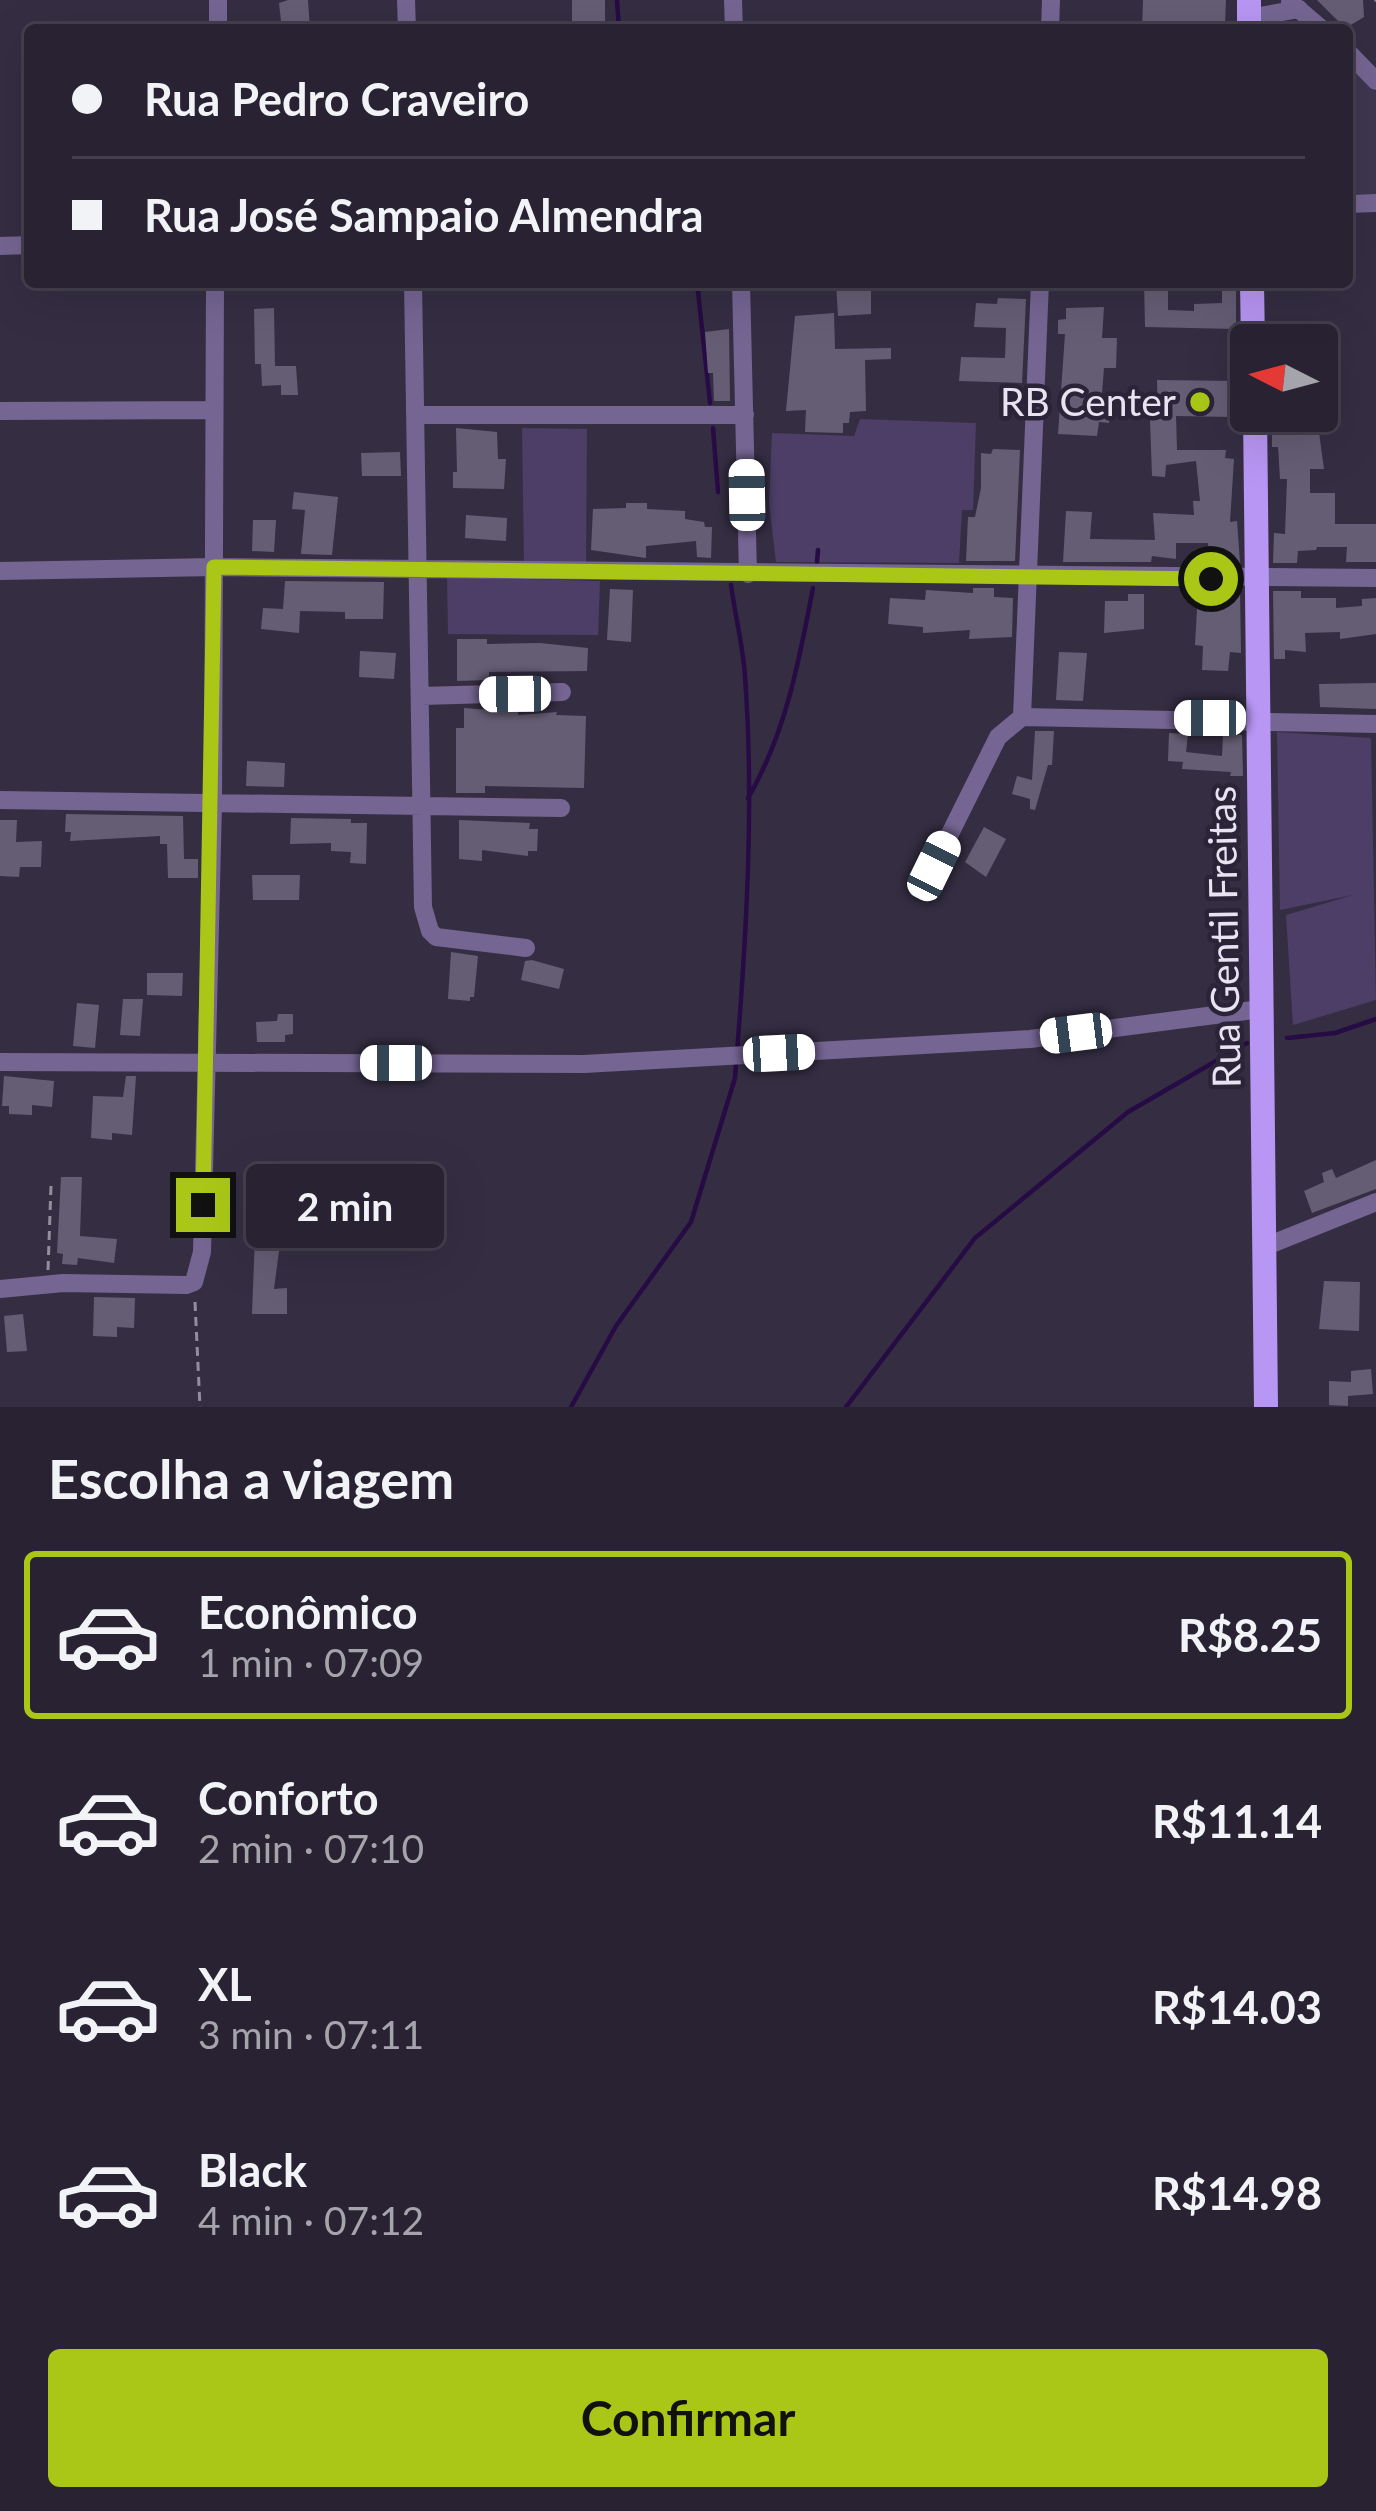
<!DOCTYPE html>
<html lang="pt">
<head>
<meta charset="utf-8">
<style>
  :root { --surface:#282232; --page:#342f3e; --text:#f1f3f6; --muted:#a5a4ac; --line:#443f4d; --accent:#aac717 }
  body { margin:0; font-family:Lato,sans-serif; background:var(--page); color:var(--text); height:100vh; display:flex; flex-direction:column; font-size:45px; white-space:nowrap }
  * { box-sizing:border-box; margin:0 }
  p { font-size:39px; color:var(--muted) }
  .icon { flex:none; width:66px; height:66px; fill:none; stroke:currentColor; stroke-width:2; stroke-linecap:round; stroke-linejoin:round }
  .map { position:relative; height:1407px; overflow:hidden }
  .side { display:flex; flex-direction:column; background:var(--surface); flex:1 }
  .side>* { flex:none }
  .guide { position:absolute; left:24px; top:24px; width:1329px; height:264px; border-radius:12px; box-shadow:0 12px 48px #0002,0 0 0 3px var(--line); display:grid; align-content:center; height:264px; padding:0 48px; background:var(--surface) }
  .needle { width:78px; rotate:276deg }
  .tools { position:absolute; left:1230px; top:324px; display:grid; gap:24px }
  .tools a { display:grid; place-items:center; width:108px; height:108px; border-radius:12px; background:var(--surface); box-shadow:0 12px 48px #0002,0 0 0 3px var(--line); font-size:60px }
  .end { position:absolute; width:54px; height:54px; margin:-27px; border:15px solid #aac717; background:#111; box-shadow:0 0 0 6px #111 }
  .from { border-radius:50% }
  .bubble { position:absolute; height:84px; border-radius:12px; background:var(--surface); box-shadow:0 12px 48px #0002,0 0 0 3px var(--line); font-size:39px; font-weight:700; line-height:84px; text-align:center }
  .car { position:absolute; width:36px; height:72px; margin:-36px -18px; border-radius:15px; box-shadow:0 0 9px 3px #0007; background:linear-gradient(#fff 24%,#345 0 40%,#fff 0 76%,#345 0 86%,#fff 0) }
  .guide b { display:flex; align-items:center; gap:42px; height:114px; font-size:45px }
  .guide b+b { border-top:3px solid var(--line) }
  .guide i { width:30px; height:30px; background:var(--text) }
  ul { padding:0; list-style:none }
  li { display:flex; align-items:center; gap:36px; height:168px; margin:0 24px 18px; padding:0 24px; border:6px solid transparent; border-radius:12px }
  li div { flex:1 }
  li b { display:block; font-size:45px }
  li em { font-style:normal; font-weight:700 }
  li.selected { border-color:var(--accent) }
  li>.icon { width:108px; height:108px; stroke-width:1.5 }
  h2 { padding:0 48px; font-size:54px; line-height:144px }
  .button { display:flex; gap:24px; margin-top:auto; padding:24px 48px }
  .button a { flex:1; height:138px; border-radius:12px; background:var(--accent); color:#111; font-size:48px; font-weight:700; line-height:138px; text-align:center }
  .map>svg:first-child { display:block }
  .built { fill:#3f3651 }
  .green { fill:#4c3e66 }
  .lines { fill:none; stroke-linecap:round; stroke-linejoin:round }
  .stream { stroke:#260b44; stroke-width:4.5 }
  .building { fill:#655d74 }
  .path { stroke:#938d9e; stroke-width:3; stroke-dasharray:9 6; stroke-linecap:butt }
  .minor { stroke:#756593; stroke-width:18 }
  .major { stroke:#b896f4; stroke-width:24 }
  .route { stroke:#aac717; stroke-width:15 }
  .poi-dot { fill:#aac717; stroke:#2b2438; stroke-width:4.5 }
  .labels { text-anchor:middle; stroke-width:9; stroke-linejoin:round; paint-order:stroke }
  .poi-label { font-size:39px; fill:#e7e3f0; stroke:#2b2438; text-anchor:end }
  .street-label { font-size:39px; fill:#e7e3f0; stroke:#2b2438 }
</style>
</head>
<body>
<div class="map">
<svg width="1376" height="1407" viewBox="0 0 1376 1407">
  <rect width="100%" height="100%" fill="#352e43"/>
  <path class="built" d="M1354,69L1376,92V194H1347V70Z"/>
  <path class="green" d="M860,419L976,423L973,510H962L959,563L776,562L769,503L772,433L854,436Z
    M522,428L587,429L586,565L524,564Z
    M447,577L600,581L598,635L448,634Z
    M1277,732L1371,738L1376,1000L1293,1025L1286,915L1353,895L1280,910Z"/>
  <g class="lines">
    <path class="stream" d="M617,0L619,30
      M697,282L710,403
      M713,428L718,492
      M817,562L818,550
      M731,585C735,615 743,646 745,676C754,799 747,928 737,1052
      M748,798C786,733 799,661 813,588
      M1287,1038L1335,1033L1376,1019
      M571,1407L616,1326L691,1222L735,1078L736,1063
      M846,1407L975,1238L1128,1112L1247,1043"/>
  </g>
  <path class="building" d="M288,0H308L310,30H282L279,3Z
    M572,0H605V30H572Z
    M1143,0H1226L1225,23H1199V30H1142Z
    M1317,0H1363L1364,17L1349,26L1341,24Z
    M836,282H871V314L838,316Z
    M1144,282H1168V310L1194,311V304L1222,303V282H1236V329L1145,327Z
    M998,298L1026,299L1022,383L959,381L961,357L1005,358L1006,328L974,327L976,303L997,304Z
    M1104,307L1102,338H1117L1116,368H1104L1101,406H1110L1109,423L1099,422L1097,436L1058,434L1065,334H1058V320L1066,319V308Z
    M274,308L275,366H296L298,395H281V385L262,386L261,364H255L254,309Z
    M834,313L835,349L891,348V359L865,360L866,411L850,412L849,423H843V433L805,432L806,410L786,411L795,316Z
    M729,329L730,401H714L713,373H708L705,332Z
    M1157,380L1234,381L1233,417L1176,416L1177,450H1226L1225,458L1234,459L1230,522L1237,521L1240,563H1210L1208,543H1176V559L1152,556L1151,562H1063L1066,511L1092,512L1090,539L1155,540L1153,513L1194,515L1193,501H1200L1196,461L1166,465L1165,477L1152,476L1150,420H1158Z
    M1287,425H1318L1324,469H1310V493H1335V524H1376V562H1346L1347,547H1317L1316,550L1298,551L1297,563H1273L1274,533L1285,534L1287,479H1280L1278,447H1272V434H1286Z
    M456,428L497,432L498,459H506L504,489L453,488V472H457Z
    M993,449L1020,450L1015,561H966L968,517H975L981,488V453L991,454Z
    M400,452L401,476H362L361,453Z
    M294,492L338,497L332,555L301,554L305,510L292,509Z
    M626,503H647V509L685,511V519L704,522L705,527H712L711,558L697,557L696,541L646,546V558L591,550L593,509L626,508Z
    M466,515L507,518L506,541L465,538Z
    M253,520H276L274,552L252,551Z
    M285,581L384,582L383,619H345V612L300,611L299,633L261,629L263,608L283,609Z
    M973,588H994V597L1013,598L1012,637L969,639L970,630L923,633V627L888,624L890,598L925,600L926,590L973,593Z
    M610,589L633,590L631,642L607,640Z
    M1240,591L1241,653L1230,652L1228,671L1202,670L1203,646L1195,645L1198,592Z
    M1273,591H1301V598H1336V608L1362,606V599L1376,598V634L1340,639V632L1305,633L1306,652L1285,650V659H1274Z
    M1128,594H1144V629L1104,633L1105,601H1128Z
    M457,639H487V644L540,643L588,648L587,671L489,672V680L457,681Z
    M360,651L396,653L394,679L359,677Z
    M1059,652L1087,653L1083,701L1056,700Z
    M1376,683V709L1320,707L1319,684Z
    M464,708L518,712V715L557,712L556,715L586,716L584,788L485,786V793H456V728H464Z
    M1035,731H1054L1052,765H1048L1035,810L1030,809V799L1012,794L1017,776L1032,780Z
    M1169,733L1188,734L1186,752L1222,756L1223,734L1242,735L1243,776H1230L1231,772L1182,769L1183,762L1168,761Z
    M247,761L285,763L284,787L246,786Z
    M66,814L183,816L184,859H198V878H168L167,844H160V836L70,841L71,832H65Z
    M291,818L351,819V823H367L366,864L350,863L351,852L331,851V843L290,844Z
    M0,820H17L16,842L42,841L41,867H20L19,877L0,876Z
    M459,820L530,823L529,829H538L537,851H528V856L482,850V861L459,859Z
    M984,827L1006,839L986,877L965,862Z
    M252,875H300L299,900H253Z
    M451,952L478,956L474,997H470V1001L448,999Z
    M532,960L564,969L559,989L521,980L525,961Z
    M147,973H183L182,996L147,995Z
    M123,999H143L140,1036L120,1035Z
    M77,1003L99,1005L95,1048L73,1046Z
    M278,1014H293V1034L285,1035V1042H257L256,1022L277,1021Z
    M4,1076L54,1081L52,1107L32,1105V1115L9,1114V1106H2Z
    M126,1076H136L132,1135L112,1133V1140L91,1138L93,1096L123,1097Z
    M1376,1160V1189L1312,1213L1304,1191L1324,1182L1322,1173L1332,1169L1336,1178Z
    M61,1177H82L80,1236L117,1239L114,1263L78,1258L77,1265L62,1264L63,1254L57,1253Z
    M255,1236H281L274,1289L287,1288V1314H252Z
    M1324,1281L1360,1282L1359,1331L1319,1329Z
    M94,1297L135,1298L134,1328L117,1327V1337L93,1336Z
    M23,1314L27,1351L7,1352L4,1316Z
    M1371,1369L1373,1394L1348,1396V1406L1329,1405V1381L1351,1382V1371Z"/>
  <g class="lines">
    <path class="path" d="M1375,0L1376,1
      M48,1270L51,1186
      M195,1302L200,1407"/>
    <path class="minor" d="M406,0L407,30
      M733,0L734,30
      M1290,2L1323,30
      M1249,18L1299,9
      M218,30V0
      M1050,30L1051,0
      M1347,51L1376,81
      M1347,204L1376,203
      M0,246L30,245
      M413,282L423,907L430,931L436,937L526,948
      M741,282L748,574
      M0,411L213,410
      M416,415H745
      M0,571L214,567L1376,578
      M421,696L562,692
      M1022,717L1040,282
      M0,800L561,808
      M934,866L998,737L1022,717L1376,724
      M0,1062L584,1064L1030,1039L1261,1009
      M1264,1247L1376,1202
      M0,1289L63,1283L186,1285L194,1282L202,1252L213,803L215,282"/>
    <path class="major" d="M1249,0V30
      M1252,282L1253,345
      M1255,411L1266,1407"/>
  </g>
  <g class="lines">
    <path class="route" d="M203,1205L214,567L1211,579"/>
  </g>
  <circle class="poi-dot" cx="1200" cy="402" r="12"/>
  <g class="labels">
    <g class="poi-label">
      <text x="1176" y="416">RB Center</text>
    </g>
    <g class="street-label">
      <text transform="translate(1224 937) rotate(-91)" y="14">Rua Gentil Freitas</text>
    </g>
  </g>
</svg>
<div class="tools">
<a><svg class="needle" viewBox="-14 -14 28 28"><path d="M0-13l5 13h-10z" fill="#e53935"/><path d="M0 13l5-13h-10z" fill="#a5a4ac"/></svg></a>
</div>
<i class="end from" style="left:1211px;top:579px"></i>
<i class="end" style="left:203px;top:1205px"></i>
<div class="bubble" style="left:246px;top:1164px;width:198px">2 min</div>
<i class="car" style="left:747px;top:495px;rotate:359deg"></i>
<i class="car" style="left:515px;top:694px;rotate:269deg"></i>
<i class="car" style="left:1210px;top:718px;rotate:270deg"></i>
<i class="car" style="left:934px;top:866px;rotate:26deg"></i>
<i class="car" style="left:1076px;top:1033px;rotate:263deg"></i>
<i class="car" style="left:779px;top:1053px;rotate:87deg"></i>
<i class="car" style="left:396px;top:1063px;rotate:270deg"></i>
<div class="guide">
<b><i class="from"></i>Rua Pedro Craveiro</b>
<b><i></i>Rua José Sampaio Almendra</b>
</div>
</div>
<section class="side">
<h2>Escolha a viagem</h2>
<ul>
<li class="selected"><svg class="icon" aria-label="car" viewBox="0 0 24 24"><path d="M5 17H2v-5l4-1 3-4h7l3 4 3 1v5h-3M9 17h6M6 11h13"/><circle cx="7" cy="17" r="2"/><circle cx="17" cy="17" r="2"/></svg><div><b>Econômico</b><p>1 min · 07:09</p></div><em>R$8.25</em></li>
<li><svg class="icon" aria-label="car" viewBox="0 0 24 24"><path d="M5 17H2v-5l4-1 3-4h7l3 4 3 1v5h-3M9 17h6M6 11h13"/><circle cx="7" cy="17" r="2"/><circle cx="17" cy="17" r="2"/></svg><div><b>Conforto</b><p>2 min · 07:10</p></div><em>R$11.14</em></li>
<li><svg class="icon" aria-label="car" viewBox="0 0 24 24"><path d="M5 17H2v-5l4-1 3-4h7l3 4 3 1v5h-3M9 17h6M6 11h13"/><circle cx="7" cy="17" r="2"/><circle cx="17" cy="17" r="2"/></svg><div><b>XL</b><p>3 min · 07:11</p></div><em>R$14.03</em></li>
<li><svg class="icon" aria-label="car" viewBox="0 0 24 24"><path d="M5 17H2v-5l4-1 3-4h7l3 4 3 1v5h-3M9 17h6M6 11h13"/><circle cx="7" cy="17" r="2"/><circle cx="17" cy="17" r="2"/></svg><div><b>Black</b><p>4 min · 07:12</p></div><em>R$14.98</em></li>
</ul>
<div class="button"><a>Confirmar</a></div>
</section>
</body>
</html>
